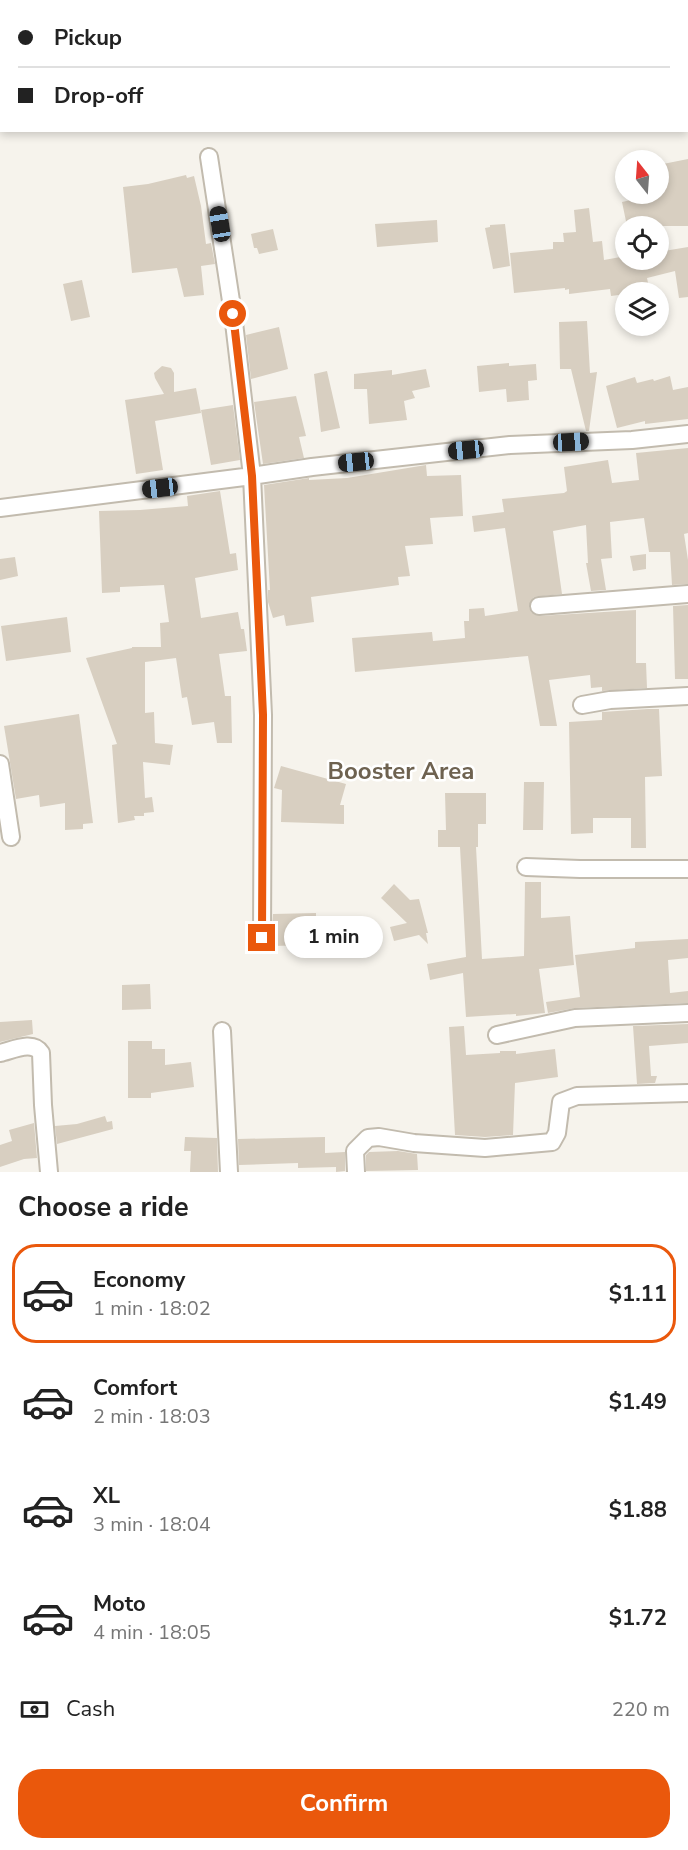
<!DOCTYPE html>
<html lang="en">
<head>
<meta charset="utf-8">
<style>
  :root { --surface:#fff; --page:#f6f6f6; --text:#222; --muted:#767676; --line:#e0e0e0; --accent:#ea580c }
  body { margin:0; font-family:"Nunito Sans",sans-serif; background:var(--page); color:var(--text); height:100vh; display:flex; flex-direction:column; font-size:22px; white-space:nowrap }
  * { box-sizing:border-box; margin:0 }
  p { font-size:20px; color:var(--muted) }
  .icon { flex:none; width:33px; height:33px; fill:none; stroke:currentColor; stroke-width:2; stroke-linecap:round; stroke-linejoin:round }
  .map { position:relative; height:1172px; overflow:hidden }
  .sheet { display:flex; flex-direction:column; background:var(--surface); flex:1 }
  .sheet>* { flex:none }
  .hud { position:absolute; left:0px; top:0px; width:688px; height:132px; box-shadow:0 3px 9px #0003; display:grid; align-content:center; height:132px; padding:0 18px; background:var(--surface) }
  .needle { width:39px; rotate:343deg }
  .fabs { position:absolute; left:615px; top:150px; display:grid; gap:12px }
  .fabs a { display:grid; place-items:center; width:54px; height:54px; border-radius:50%; background:var(--surface); box-shadow:0 3px 9px #0003; font-size:30px }
  .end { position:absolute; width:27px; height:27px; margin:-14px; border:8px solid #ea580c; background:#fff; box-shadow:0 0 0 3px #fff }
  .from { border-radius:50% }
  .bubble { position:absolute; height:42px; border-radius:21px; background:var(--surface); box-shadow:0 3px 9px #0003; font-size:20px; font-weight:700; line-height:42px; text-align:center }
  .car { position:absolute; width:18px; height:36px; margin:-18px -9px; border-radius:8px; box-shadow:0 0 4px 2px #0007; background:linear-gradient(#222 24%,#8ab4d8 0 40%,#222 0 76%,#8ab4d8 0 86%,#222 0) }
  .hud b { display:flex; align-items:center; gap:21px; height:57px; font-size:22px }
  .hud b+b { border-top:2px solid var(--line) }
  .hud i { width:15px; height:15px; background:var(--text) }
  ul { padding:0; list-style:none }
  li { display:flex; align-items:center; gap:18px; height:99px; margin:0 12px 9px; padding:0 6px; border:3px solid transparent; border-radius:24px }
  li div { flex:1 }
  li b { display:block; font-size:22px }
  li em { font-style:normal; font-weight:700 }
  li.active { border-color:var(--accent) }
  li>.icon { width:54px; height:54px; stroke-width:1.5 }
  h2 { padding:0 18px; font-size:27px; line-height:72px }
  .pay { display:flex; align-items:center; gap:15px; height:66px; padding:0 18px; font-size:22px }
  .pay p { margin-inline-start:auto }
  .cta { display:flex; gap:12px; margin-top:auto; padding:12px 18px }
  .cta a { flex:1; height:69px; border-radius:24px; background:var(--accent); color:#fff; font-size:24px; font-weight:700; line-height:69px; text-align:center }
  .map>svg:first-child { display:block }
  .building { fill:#d8cfc1 }
  .lines { fill:none; stroke-linecap:round; stroke-linejoin:round }
  .street-casing { stroke:#c2bbae; stroke-width:20 }
  .street { stroke:#fff; stroke-width:16 }
  .route { stroke:#ea580c; stroke-width:8 }
  .labels { text-anchor:middle; stroke-width:5; stroke-linejoin:round; paint-order:stroke }
  .quarter-label { font-size:24px; font-weight:bold; fill:#6e6250; stroke:#fff }
</style>
</head>
<body>
<div class="map">
<svg width="688" height="1172" viewBox="0 0 688 1172">
  <rect width="100%" height="100%" fill="#f6f3ec"/>
  <path class="building" d="M688,159V226H627L622,202L658,194V165Z
    M186,175L187,178L194,176L201,206L206,244L211,243L215,264L201,266L204,295L184,297L177,268L132,273L123,187L148,184Z
    M589,208L593,242L602,241L604,260L626,256V260H658V252L688,247V297L679,298L675,271L647,278L650,292H626V294L611,296L610,289L569,294V289L565,290V288L514,293L510,253L553,249V242H564L563,233L576,232L574,210Z
    M437,220L438,242L377,247L375,224Z
    M505,224L510,266L493,269L485,228L490,227V225Z
    M273,229L278,250L259,254L257,248H254L251,234Z
    M82,280L90,317L71,321L63,284Z
    M587,321L590,373L597,372L589,431H586L571,369H560L559,322Z
    M279,327L288,369L251,379L246,335Z
    M509,363V366L536,364L537,380L528,381L529,400L507,402L506,389L479,392L477,366Z
    M162,366L171,368L174,373V392L196,388L201,413L155,421L163,470L136,474L125,400L164,394L155,378L154,373Z
    M426,369L430,387L412,391L415,398L404,401L407,420L369,424L367,389H354V374L392,370V375Z
    M327,371L340,428L321,432L314,374Z
    M670,376L673,390L688,387V419L645,424V421L617,428L606,386L635,377L637,383L653,379L654,381Z
    M296,396L306,436L299,437L304,458L263,464L254,402Z
    M233,405L240,460L211,465L201,410Z
    M688,448V533L684,534L688,560V584L672,585L670,552H649L644,518L610,522L612,558L601,559L606,590L591,591L586,563H588L586,525L553,531L562,594L534,597L529,606L531,612L540,616L636,610V663H646L647,688L602,691V687L591,688L590,675L549,680L557,726H540L528,656L355,672L352,638L432,632L433,641L465,638L464,621H469V609L484,608L485,616L518,611L505,528L474,532L472,516L504,512L502,499L564,493L567,491L564,467L608,460L612,483L639,480L636,453Z
    M426,465L427,476L461,475L463,516L430,518L433,544L405,546L410,576L398,577L399,585L311,597L314,622L286,626L284,615L273,618L268,602V590H270L264,485L309,478V480L347,478Z
    M220,491L230,554L236,553L238,570L195,578L201,618L238,612L241,629H244L247,651L219,654L225,696H231L232,743H217L214,722L192,725L187,697L182,698L176,658L145,662V713L154,712L155,743L173,745L170,765L143,762L145,798L152,797L154,812L144,813V816H134L135,820L118,823L112,745L117,744L86,658L132,648V647H161L160,623L169,622L164,585L120,587V592L102,593L99,511L140,510L188,506L187,496Z
    M646,554V569L633,571L630,556Z
    M15,557L18,576L0,580V559Z
    M688,605V679H675L673,606Z
    M67,617L71,652L6,661L1,626Z
    M648,709H659L662,776L645,777L646,848H631V818H593V833L571,834L569,722L602,720V712Z
    M79,714L93,823L83,824V829L65,830V803L40,807L39,795L16,799L4,726Z
    M281,766L346,784L340,805H344V824L281,822L282,790L274,788Z
    M524,782H544L543,830H523Z
    M445,793H486V824H478V847H476L482,959L524,956L525,882H541V918L570,916L574,965L539,969L545,1013L516,1016V1014L466,1017L463,973L430,980L427,964L466,957L460,847H438V830H446Z
    M394,884L410,900L419,899L428,933H426L428,944L419,935L394,941L390,927L407,923L381,898Z
    M316,913V945L271,946L273,914Z
    M688,939V958L668,960L670,993L688,991V1003L575,1008L548,1013L546,1002L580,997L575,955L635,948V942Z
    M150,984L151,1009L122,1010V985Z
    M32,1020L33,1034L0,1042V1022Z
    M688,1024V1043L649,1046L651,1076H657L655,1083L637,1084L633,1026Z
    M464,1026L466,1055L500,1053V1051H516V1054L555,1049L558,1077L515,1083L513,1135L485,1137L455,1135L449,1027Z
    M128,1041H152V1049H165V1065L191,1062L194,1087L151,1093V1098H128Z
    M105,1116L107,1122L112,1121L113,1129L57,1144L55,1126L77,1124Z
    M34,1123L37,1158L24,1159L0,1167V1145L12,1141L9,1130Z
    M185,1137L217,1138L218,1172H190L191,1151H184Z
    M325,1137V1153L345,1152V1171L336,1172V1167L298,1168V1163L239,1165L238,1139Z
    M398,1151L417,1154L418,1170L366,1171V1155L369,1152Z"/>
  <g class="lines">
    <g class="street-casing">
      <path id="street" d="M209,157L233,314L252,476L263,715L262,938
        M0,508L252,476L312,467L510,445L632,440L688,434
        M539,606L688,594
        M582,705L610,700L688,696
        M0,764L11,837
        M526,867L580,869H688
        M222,1031L229,1172
        M497,1035L575,1018L688,1013
        M0,1053C13,1050 33,1040 41,1053L43,1105L49,1172
        M356,1172L355,1151L368,1138L379,1137L414,1143L485,1148L552,1142L557,1133L561,1102L577,1096L688,1093"/>
    </g>
    <use href="#street" class="street"/>
  </g>
  <g class="lines">
    <path class="route" d="M233,314L252,476L263,715L262,938"/>
  </g>
  <g class="labels">
    <g class="quarter-label">
      <text x="401" y="779">Booster Area</text>
    </g>
  </g>
</svg>
<div class="fabs">
<a><svg class="needle" viewBox="-14 -14 28 28"><path d="M0-13l5 13h-10z" fill="#e53935"/><path d="M0 13l5-13h-10z" fill="#767676"/></svg></a>
<a><svg class="icon" aria-label="locate" viewBox="0 0 24 24"><circle cx="12" cy="12" r="6"/><path d="M12 2v4M12 18v4M2 12h4M18 12h4"/></svg></a>
<a><svg class="icon" aria-label="layers" viewBox="0 0 24 24"><path d="M12 4l9 5-9 5-9-5zM3 14l9 5 9-5"/></svg></a>
</div>
<i class="end from" style="left:233px;top:314px"></i>
<i class="end" style="left:262px;top:938px"></i>
<div class="bubble" style="left:284px;top:916px;width:99px">1 min</div>
<i class="car" style="left:220px;top:224px;rotate:351deg"></i>
<i class="car" style="left:571px;top:442px;rotate:87deg"></i>
<i class="car" style="left:466px;top:450px;rotate:264deg"></i>
<i class="car" style="left:356px;top:462px;rotate:264deg"></i>
<i class="car" style="left:160px;top:488px;rotate:263deg"></i>
<div class="hud">
<b><i class="from"></i>Pickup</b>
<b><i></i>Drop-off</b>
</div>
</div>
<section class="sheet">
<h2>Choose a ride</h2>
<ul>
<li class="active"><svg class="icon" aria-label="car" viewBox="0 0 24 24"><path d="M5 17H2v-5l4-1 3-4h7l3 4 3 1v5h-3M9 17h6M6 11h13"/><circle cx="7" cy="17" r="2"/><circle cx="17" cy="17" r="2"/></svg><div><b>Economy</b><p>1 min · 18:02</p></div><em>$1.11</em></li>
<li><svg class="icon" aria-label="car" viewBox="0 0 24 24"><path d="M5 17H2v-5l4-1 3-4h7l3 4 3 1v5h-3M9 17h6M6 11h13"/><circle cx="7" cy="17" r="2"/><circle cx="17" cy="17" r="2"/></svg><div><b>Comfort</b><p>2 min · 18:03</p></div><em>$1.49</em></li>
<li><svg class="icon" aria-label="car" viewBox="0 0 24 24"><path d="M5 17H2v-5l4-1 3-4h7l3 4 3 1v5h-3M9 17h6M6 11h13"/><circle cx="7" cy="17" r="2"/><circle cx="17" cy="17" r="2"/></svg><div><b>XL</b><p>3 min · 18:04</p></div><em>$1.88</em></li>
<li><svg class="icon" aria-label="car" viewBox="0 0 24 24"><path d="M5 17H2v-5l4-1 3-4h7l3 4 3 1v5h-3M9 17h6M6 11h13"/><circle cx="7" cy="17" r="2"/><circle cx="17" cy="17" r="2"/></svg><div><b>Moto</b><p>4 min · 18:05</p></div><em>$1.72</em></li>
</ul>
<div class="pay"><svg class="icon" aria-label="cash" viewBox="0 0 24 24"><path d="M3 7h18v10H3z"/><circle cx="12" cy="12" r="2"/></svg>Cash<p>220 m</p></div>
<div class="cta"><a>Confirm</a></div>
</section>
</body>
</html>
